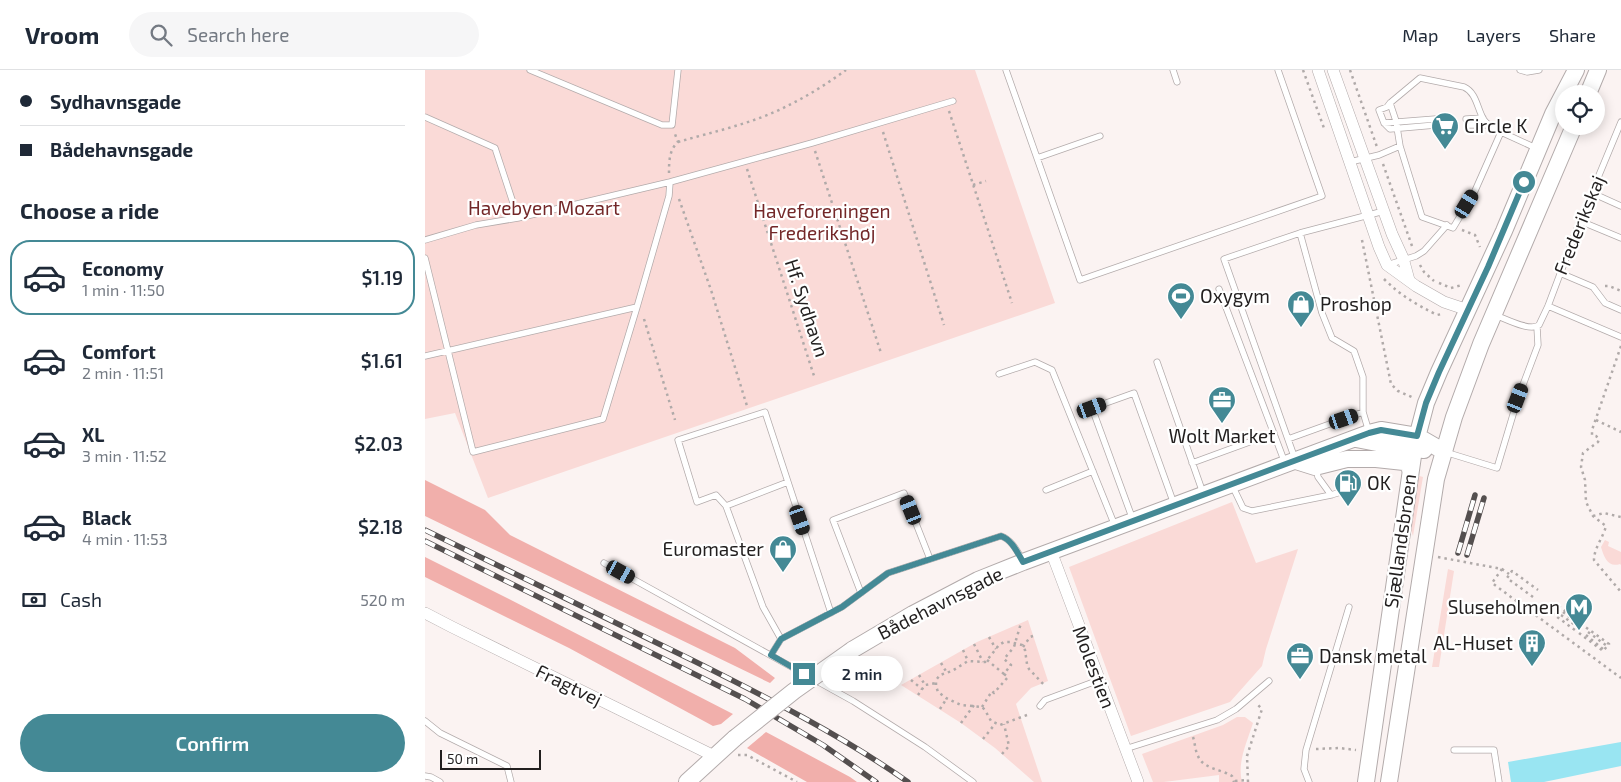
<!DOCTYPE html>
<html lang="en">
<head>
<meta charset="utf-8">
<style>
  :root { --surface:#fff; --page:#f6f6f7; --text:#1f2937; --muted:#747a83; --line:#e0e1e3; --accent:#448995 }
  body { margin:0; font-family:"Exo 2",sans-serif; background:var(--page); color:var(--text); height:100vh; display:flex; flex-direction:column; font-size:19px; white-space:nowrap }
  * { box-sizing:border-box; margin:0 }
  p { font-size:16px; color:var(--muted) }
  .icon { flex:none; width:28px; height:28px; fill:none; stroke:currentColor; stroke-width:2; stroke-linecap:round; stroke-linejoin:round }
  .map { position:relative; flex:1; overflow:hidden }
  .panel { display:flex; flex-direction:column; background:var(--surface); width:425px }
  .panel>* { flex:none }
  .hud { display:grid; align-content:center; height:110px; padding:0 20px; background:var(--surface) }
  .buttons { position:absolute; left:1130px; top:15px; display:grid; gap:10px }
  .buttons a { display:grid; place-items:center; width:50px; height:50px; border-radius:50%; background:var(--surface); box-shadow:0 2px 12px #0003; font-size:25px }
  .scale { position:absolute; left:15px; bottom:12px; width:101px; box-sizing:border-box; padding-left:5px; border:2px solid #221f1f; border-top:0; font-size:14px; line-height:18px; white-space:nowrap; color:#221f1f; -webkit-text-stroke:4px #fff; paint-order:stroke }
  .end { position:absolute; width:22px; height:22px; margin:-11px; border:6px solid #448995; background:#fff; box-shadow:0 0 0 2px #fff }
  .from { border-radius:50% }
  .bubble { position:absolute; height:35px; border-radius:18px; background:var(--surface); box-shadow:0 2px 12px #0003; font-size:16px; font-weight:600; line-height:35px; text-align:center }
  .car { position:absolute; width:15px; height:30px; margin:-15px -8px; border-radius:6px; box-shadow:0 0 4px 1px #0007; background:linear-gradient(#222 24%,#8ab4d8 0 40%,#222 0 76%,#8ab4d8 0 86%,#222 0) }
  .hud b { display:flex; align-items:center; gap:18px; height:48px; font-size:19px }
  .hud b+b { border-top:1px solid var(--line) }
  .hud i { width:12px; height:12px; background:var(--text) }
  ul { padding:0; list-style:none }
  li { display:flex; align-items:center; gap:15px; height:75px; margin:0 10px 8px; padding:0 10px; border:2px solid transparent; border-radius:20px }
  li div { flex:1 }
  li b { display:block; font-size:19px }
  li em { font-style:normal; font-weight:600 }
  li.on { border-color:var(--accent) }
  li>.icon { width:45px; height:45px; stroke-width:1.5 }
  h2 { padding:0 20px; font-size:22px; line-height:60px }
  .pay { display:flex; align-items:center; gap:12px; height:55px; padding:0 20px; font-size:19px }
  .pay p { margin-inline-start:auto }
  .action { display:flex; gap:10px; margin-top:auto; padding:10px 20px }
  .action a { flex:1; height:58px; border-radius:30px; background:var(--accent); color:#fff; font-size:20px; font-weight:600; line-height:58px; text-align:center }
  header { display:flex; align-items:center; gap:30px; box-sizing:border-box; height:70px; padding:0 25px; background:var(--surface); border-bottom:1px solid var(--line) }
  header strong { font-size:24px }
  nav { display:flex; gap:28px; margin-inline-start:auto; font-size:18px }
  .search { width:350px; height:45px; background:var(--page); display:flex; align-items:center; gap:12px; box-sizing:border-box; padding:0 18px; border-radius:28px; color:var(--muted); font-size:19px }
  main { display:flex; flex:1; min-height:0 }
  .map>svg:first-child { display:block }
  .green { fill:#fadad7 }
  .forest { fill:#f1afab }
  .water { fill:#99e5f2 }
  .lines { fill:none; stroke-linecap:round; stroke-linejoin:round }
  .lane-casing { stroke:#b3abab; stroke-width:7 }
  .street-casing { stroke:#b3abab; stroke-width:12 }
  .secondary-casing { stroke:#b3abab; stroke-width:18 }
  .path { stroke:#b0aaa9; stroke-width:2.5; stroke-dasharray:2.5 4; stroke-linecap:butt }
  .lane { stroke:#fff; stroke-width:5.5 }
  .street { stroke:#fff; stroke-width:11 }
  .secondary { stroke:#fff; stroke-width:16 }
  .rail-casing { stroke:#544f4f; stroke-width:5.5 }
  .rail { stroke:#fff; stroke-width:4; stroke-dasharray:11; stroke-linecap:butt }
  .secondary-bridge-casing { stroke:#b3abab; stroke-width:18; stroke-linecap:butt }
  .secondary-bridge { stroke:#fff; stroke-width:16 }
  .route { stroke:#448995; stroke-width:6 }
  .labels { text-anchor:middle; stroke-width:4.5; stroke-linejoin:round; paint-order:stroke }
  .poi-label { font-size:19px; fill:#221f1f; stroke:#fff; text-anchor:start }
  .park-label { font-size:19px; fill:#732728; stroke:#fff }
  .street-label { font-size:19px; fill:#221f1f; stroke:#fff }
</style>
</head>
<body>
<header>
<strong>Vroom</strong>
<div class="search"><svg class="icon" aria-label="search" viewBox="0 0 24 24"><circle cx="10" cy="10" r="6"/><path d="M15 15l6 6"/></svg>Search here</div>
<nav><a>Map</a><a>Layers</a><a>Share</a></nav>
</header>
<main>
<section class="panel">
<div class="hud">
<b><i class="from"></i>Sydhavnsgade</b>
<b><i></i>Bådehavnsgade</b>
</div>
<h2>Choose a ride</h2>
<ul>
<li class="on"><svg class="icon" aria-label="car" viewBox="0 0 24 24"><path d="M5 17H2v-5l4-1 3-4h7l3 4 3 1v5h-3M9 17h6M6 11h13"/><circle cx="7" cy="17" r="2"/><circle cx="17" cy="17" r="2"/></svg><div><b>Economy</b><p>1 min · 11:50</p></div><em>$1.19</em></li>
<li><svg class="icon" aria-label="car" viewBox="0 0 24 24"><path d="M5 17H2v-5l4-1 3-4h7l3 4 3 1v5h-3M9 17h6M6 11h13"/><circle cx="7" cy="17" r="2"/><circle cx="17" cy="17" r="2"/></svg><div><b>Comfort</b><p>2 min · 11:51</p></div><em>$1.61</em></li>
<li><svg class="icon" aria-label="car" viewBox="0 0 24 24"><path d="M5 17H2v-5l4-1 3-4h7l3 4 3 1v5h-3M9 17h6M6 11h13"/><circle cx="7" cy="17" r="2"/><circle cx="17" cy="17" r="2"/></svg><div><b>XL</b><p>3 min · 11:52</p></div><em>$2.03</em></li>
<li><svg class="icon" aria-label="car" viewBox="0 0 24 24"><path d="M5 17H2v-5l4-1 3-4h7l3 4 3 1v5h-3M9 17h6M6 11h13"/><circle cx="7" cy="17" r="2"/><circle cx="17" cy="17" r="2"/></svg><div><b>Black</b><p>4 min · 11:53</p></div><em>$2.18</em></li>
</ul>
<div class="pay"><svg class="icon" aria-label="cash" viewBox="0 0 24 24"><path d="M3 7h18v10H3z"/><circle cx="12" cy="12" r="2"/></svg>Cash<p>520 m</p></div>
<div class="action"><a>Confirm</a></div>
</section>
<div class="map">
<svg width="1196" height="712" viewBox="0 0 1196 712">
  <rect width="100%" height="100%" fill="#fbf3f2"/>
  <path class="green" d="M0,0H550L630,233L63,428L30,343L0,349Z
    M991,405L998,407L988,466L984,455Z
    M807,432L831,493L873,479L841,579L837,596L805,632L706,666L644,497Z
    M1180,470L1184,472L1183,476L1196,482V495L1195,494C1183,498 1179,487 1176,477Z
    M1023,499L1029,501L1014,597H1007Z
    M603,550L623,611L606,618L591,634L617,712H609L570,678L536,653L476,615L552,572Z
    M812,647H820L828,653C822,672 812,692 817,712H794V705L739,712H728L717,684L798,655Z"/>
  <path class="forest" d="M0,410L60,440L85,465L310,578L350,608L345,613L0,446Z
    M0,487L84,529L308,644L296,654L288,656L144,578L0,507Z
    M341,662L425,707L432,712H382L322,678Z"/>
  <path class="water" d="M1196,672V696L1119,712H1086L1083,692Z"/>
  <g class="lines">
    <g class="lane-casing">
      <path id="lane" d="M105,0L237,55H247L253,0
        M581,0L655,210L897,126L853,0
        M748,0L752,12
        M1095,0L1102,2L1114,0
        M965,33L962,37L954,40L959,53L965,59L1011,55
        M0,47L70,78L93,148
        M1041,49L1058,48
        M959,53L1010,49
        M1042,55H1063
        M975,76L971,51L965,33L995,8L1039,17C1052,23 1052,39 1059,50C1063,56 1070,58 1076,62
        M612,88L675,66
        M925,92L954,85L975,76L997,147L1028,158L1049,123L1076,62L1113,79
        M1167,123L1196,136
        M1155,151L1196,168
        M0,170L51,155L93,148L245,112L387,73L528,31
        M0,188L48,382L178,349L212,237L244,126L245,112
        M962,195L991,186L999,181L1022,155
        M1135,203L1168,217L1180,233L1196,240
        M794,219L860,393
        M1123,236L1196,267
        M1070,245C1081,249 1105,262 1114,255L1123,236L1155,151L1196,52
        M0,286L212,237
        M732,292L778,423
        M574,304L610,292L627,300L690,456
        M944,362L938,342V307L929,281L907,268L897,243L875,163L959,141
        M863,369L938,342
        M1020,382L1072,398L1093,328L1113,275L1112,257
        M870,389L799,189L875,163
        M767,393L849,363
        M363,412L301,436L291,425L272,432L253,370L340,342L406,543
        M807,415L818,438L827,441L906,425L893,407L891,399
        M621,420L668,401
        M906,425L933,417
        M301,436L338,537L356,569
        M708,450L667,338L709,323L749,434
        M179,493L428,631L500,677L548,712
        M436,523L408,450L479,423L505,489
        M346,585L356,569L417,537L463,503L576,466C587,470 592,481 598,491
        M615,636L620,630L674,610
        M0,651L15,663L82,696L86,712
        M700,679L792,650L811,639L844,611
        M1029,680H1069L1074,712
        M0,706L6,707L15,712
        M884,712L879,699L881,680L924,537"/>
    </g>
    <g class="street-casing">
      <path id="street" d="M893,0L954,177L962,195L991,216L1019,232L1043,240
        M908,0L967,164L978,188L984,210
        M626,481L713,712
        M0,543L27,557L289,686"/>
    </g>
    <g class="secondary-casing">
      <path id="secondary" d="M1163,24L1173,0
        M931,369L962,375L999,380
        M871,391L890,397L922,389H951L979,392L985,396V400
        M427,580L488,544L553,510L598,492L944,363L956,360L992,366L1018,381
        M262,712L310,668
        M941,712L989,379L1001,333L1014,302L1079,161L1128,44L1151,0
        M964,712L1011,409L1029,347L1056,274L1149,56"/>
    </g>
    <path class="path" d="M878,0L900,61
      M925,0L952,77
      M524,41L587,233
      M458,62L519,255
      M253,72C287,62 330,53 362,36C383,26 403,13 421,0
      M390,81L456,283
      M958,94L987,176
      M322,99L390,309
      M244,103C244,92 244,80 253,72L250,64
      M548,115L561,111
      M254,129L286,220L322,336
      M1037,160L1050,165L1055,177
      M937,170L966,314L973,321L989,328
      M995,195L999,202L1009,211
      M959,209C976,226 991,234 1012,245L1017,244
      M1014,213L1026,218L1037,215
      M1180,216H1184L1196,221
      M219,249L250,350
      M1196,276L1167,360V365L1171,366L1174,369L1173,372L1158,383L1156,397L1160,410L1161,432L1168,446L1181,456C1178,468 1169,478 1169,490L1196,522
      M1171,350L1196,362
      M1168,446L1179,443L1196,447
      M1013,487L1077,499L1084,504
      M1077,499L1067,513L1196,608
      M1108,527L1082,508L1087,501L1113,520
      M1138,542L1155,555
      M1127,543L1151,561L1156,553L1132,535
      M1136,545L1153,557
      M1163,562L1182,576
      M1154,563L1178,581L1184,574L1159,556
      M1161,565L1179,580
      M564,567L571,579
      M549,574L558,592
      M598,577L605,567L608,566
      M538,580L543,591
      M562,590L579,604
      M516,593L522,603
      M494,605L500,615
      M486,610L497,619
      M493,625L500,615L511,613
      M557,637L567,621L569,623L583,607L579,604L586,595L579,589L589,577L596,553
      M515,639L522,628
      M602,645L575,655L566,651L560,640L557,637L536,635L521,628L513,622L511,616V610L515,605L527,601L543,591L560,592L563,589L574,575L579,572H585L597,575L600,580L602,594L604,599L620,616
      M536,653L549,635
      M768,667C770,673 770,680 773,686C778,699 796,699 807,706L809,712
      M558,669L570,654
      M891,679L914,678L931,680
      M577,684L584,676L579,654
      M313,685H322L372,712
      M810,711L822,710
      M823,712L822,686L837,639L831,633"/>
    <use href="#lane" class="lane"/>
    <use href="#street" class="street"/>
    <use href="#secondary" class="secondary"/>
    <g class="rail-casing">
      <path id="rail" d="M0,460C90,504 180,547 269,591C343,628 416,665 483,712
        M0,471L320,629L398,675L451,712
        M1033,483L1050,425
        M1042,485L1059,428"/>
    </g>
    <use href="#rail" class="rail"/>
    <g class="secondary-bridge-casing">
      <path id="secondary-bridge" d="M310,668L369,621L427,580"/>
    </g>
    <use href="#secondary-bridge" class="secondary-bridge"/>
  </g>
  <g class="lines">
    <path class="route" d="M379,604L346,585L356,569L417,537L463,503L576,466C587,470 592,482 598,492L944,363L956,360L992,366L1001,333L1014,302L1063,197L1099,112"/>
  </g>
  <defs>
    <g id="supermarket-pin" transform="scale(1.4375)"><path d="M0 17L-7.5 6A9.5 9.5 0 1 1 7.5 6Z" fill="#448995" stroke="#fff"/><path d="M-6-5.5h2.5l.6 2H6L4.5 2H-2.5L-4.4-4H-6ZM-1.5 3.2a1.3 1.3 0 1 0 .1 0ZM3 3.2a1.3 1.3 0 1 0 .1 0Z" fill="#fff"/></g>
    <g id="stadium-pin" transform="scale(1.4375)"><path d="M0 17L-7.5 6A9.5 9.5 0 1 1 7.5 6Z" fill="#448995" stroke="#fff"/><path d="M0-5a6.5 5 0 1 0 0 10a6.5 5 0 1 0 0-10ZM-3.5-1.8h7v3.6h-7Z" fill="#fff"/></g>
    <g id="shop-pin" transform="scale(1.4375)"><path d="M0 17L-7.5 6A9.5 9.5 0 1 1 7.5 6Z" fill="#448995" stroke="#fff"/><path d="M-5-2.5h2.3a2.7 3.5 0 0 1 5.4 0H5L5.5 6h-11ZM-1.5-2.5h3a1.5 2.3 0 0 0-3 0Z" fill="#fff"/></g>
    <g id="office-pin" transform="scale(1.4375)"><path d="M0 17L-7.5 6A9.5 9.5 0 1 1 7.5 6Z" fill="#448995" stroke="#fff"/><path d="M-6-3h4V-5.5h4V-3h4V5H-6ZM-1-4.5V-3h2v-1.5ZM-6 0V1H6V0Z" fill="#fff"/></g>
    <g id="fuel-pin" transform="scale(1.4375)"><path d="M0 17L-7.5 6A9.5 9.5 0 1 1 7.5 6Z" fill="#448995" stroke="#fff"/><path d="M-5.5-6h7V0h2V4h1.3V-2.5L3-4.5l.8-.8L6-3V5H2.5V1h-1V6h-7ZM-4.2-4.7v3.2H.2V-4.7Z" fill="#fff"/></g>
    <g id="metro-pin" transform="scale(1.4375)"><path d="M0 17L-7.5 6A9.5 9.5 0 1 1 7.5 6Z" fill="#448995" stroke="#fff"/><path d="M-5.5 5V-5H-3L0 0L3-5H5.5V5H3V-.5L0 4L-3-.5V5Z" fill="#fff"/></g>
    <g id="building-pin" transform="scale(1.4375)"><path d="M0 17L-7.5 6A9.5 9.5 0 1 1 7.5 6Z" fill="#448995" stroke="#fff"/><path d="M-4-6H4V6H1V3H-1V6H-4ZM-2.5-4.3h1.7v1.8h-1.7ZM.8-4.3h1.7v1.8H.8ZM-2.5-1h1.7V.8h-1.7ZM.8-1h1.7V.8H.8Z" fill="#fff"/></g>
  </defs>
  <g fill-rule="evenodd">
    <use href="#supermarket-pin" x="1020" y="56"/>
    <use href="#stadium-pin" x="756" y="226"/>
    <use href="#shop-pin" x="876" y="234"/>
    <use href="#office-pin" x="797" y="330"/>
    <use href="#fuel-pin" x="923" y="413"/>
    <use href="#shop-pin" x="358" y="479"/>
    <use href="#metro-pin" x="1154" y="537"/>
    <use href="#building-pin" x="1107" y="573"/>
    <use href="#office-pin" x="875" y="586"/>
  </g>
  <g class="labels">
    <g class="poi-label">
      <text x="1039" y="63">Circle K</text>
      <text x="775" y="233">Oxygym</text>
      <text x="895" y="241">Proshop</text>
      <text x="797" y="373" text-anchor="middle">Wolt Market</text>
      <text x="942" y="420">OK</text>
      <text x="339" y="486" text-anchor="end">Euromaster</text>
      <text x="1135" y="544" text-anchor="end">Sluseholmen</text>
      <text x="1088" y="580" text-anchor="end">AL-Huset</text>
      <text x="894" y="593">Dansk metal</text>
    </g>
    <g class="park-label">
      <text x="119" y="145">Havebyen Mozart</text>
      <text x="397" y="148">Haveforeningen<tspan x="397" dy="22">Frederikshøj</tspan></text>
    </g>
    <g class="street-label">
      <text transform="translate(1154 155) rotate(-68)" y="7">Frederikskaj</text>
      <text transform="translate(382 238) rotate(72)" y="7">Hf. Sydhavn</text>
      <text transform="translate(975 471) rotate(-82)" y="7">Sjællandsbroen</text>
      <text transform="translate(515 533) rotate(-27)" y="7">Bådehavnsgade</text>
      <text transform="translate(669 597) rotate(69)" y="7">Molestien</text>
      <text transform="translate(144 615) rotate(26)" y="7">Fragtvej</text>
    </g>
  </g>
</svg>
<div class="buttons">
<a><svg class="icon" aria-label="locate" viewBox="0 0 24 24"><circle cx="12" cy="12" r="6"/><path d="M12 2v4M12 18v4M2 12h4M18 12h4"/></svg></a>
</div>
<div class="scale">50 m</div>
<i class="end from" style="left:1099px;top:112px"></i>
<i class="end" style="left:379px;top:604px"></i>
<div class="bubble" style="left:396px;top:586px;width:82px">2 min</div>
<i class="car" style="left:1042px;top:134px;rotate:31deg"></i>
<i class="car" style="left:1093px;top:328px;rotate:21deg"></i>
<i class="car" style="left:667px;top:338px;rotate:70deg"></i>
<i class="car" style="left:919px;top:349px;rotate:71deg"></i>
<i class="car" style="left:486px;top:440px;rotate:338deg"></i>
<i class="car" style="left:375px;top:450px;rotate:161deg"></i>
<i class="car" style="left:196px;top:502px;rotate:119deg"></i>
</div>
</main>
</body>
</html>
